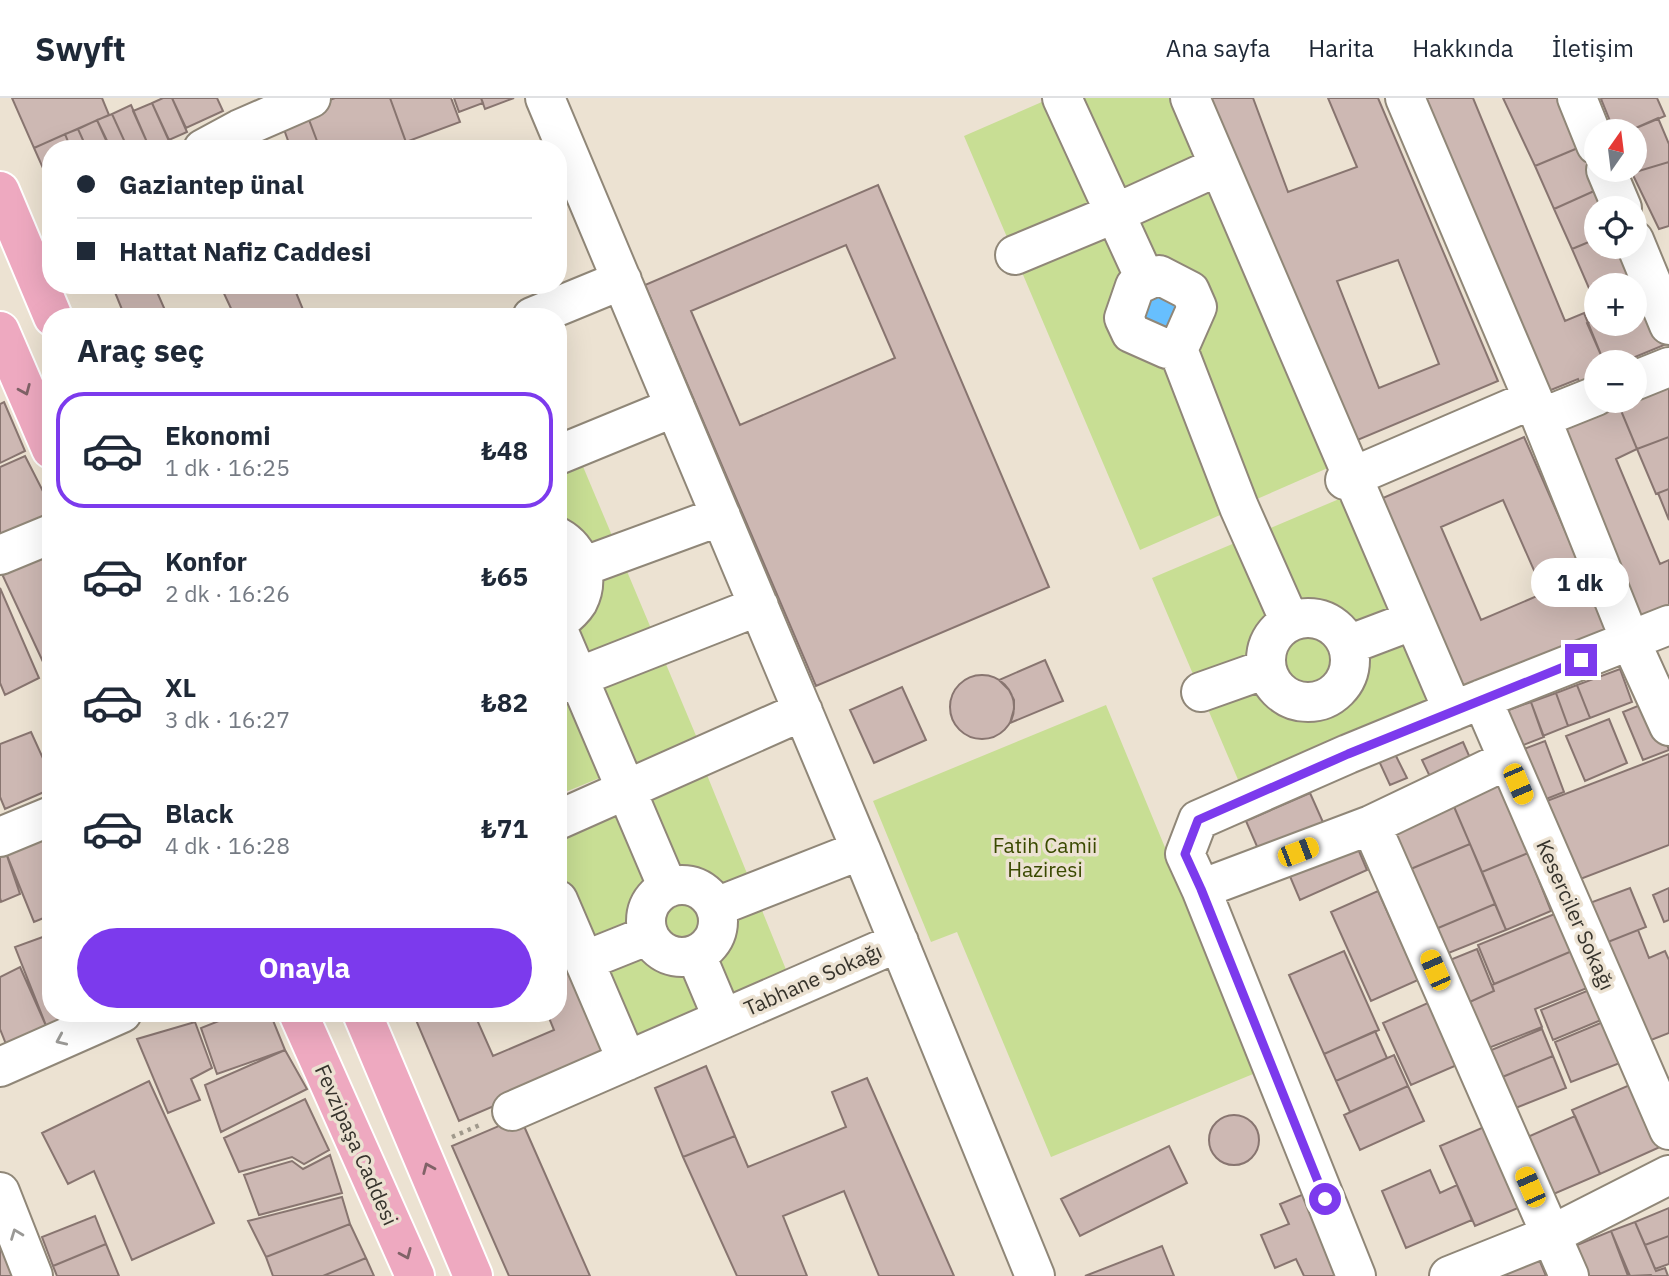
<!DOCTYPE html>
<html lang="tr">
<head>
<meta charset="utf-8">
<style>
  :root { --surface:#fff; --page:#f6f6f7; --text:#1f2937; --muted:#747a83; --line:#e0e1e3; --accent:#7c3aed }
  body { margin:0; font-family:"IBM Plex Sans",sans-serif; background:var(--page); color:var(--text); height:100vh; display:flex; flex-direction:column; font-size:26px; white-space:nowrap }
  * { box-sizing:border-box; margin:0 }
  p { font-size:23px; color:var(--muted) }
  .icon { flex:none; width:38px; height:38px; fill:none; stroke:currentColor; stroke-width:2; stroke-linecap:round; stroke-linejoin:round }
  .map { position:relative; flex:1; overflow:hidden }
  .details { position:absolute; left:42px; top:210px; width:525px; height:714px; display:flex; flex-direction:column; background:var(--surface); border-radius:28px; box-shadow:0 7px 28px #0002 }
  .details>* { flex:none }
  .guide { position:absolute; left:42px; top:42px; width:525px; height:154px; border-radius:28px; box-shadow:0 7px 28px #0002; display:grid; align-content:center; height:154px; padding:0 35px; background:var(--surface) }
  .needle { width:46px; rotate:14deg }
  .tools { position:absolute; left:1584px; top:21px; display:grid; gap:14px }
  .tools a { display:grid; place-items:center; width:63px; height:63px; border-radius:50%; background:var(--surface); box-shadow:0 7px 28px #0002; font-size:35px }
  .end { position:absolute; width:32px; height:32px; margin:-16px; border:9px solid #7c3aed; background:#fff; box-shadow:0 0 0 4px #fff }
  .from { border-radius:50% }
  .bubble { position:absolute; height:49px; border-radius:24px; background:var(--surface); box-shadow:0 7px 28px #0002; font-size:23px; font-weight:700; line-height:49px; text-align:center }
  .car { position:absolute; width:21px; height:42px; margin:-21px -10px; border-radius:9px; box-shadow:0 0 5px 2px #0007; background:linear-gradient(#f5c518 24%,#345 0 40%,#f5c518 0 76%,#345 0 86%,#f5c518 0) }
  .guide b { display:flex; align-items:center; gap:24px; height:66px; font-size:26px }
  .guide b+b { border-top:2px solid var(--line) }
  .guide i { width:18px; height:18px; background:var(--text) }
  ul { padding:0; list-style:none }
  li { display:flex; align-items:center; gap:21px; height:116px; margin:0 14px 10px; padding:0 21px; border:4px solid transparent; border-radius:28px }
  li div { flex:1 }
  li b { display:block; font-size:26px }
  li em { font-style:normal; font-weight:700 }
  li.current { border-color:var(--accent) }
  li>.icon { width:63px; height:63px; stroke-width:1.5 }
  h2 { padding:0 35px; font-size:32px; line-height:84px }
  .action { display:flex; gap:14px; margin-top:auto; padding:14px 35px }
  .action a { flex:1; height:80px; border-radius:42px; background:var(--accent); color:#fff; font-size:28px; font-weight:700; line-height:80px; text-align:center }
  header { display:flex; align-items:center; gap:42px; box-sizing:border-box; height:98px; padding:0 35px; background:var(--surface); border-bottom:2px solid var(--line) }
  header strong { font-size:33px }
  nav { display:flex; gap:38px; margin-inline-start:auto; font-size:24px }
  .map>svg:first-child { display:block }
  .green { fill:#c8de94 }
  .water { fill:#67bffe }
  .building { fill:#cdb8b3; stroke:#887570; stroke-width:2; fill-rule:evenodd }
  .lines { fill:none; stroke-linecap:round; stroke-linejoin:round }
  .minor-casing { stroke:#908778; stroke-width:42 }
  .major-casing { stroke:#fff; stroke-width:42 }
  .path { stroke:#a0998c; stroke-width:4.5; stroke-dasharray:3.5 5; stroke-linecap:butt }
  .minor { stroke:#fff; stroke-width:38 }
  .major { stroke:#eea9c0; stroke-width:38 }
  .oneway { stroke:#806267 }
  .oneway2 { stroke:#9a9996 }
  .route { stroke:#7c3aed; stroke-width:9 }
  .labels { text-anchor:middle; stroke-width:7; stroke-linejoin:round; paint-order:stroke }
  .park-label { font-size:21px; fill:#3a4900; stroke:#ece2d2 }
  .street-label { font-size:21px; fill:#36332c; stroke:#ece2d2 }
</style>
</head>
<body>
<header>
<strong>Swyft</strong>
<nav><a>Ana sayfa</a><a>Harita</a><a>Hakkında</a><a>İletişim</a></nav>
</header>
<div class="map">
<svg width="1669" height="1178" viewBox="0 0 1669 1178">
  <rect width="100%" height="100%" fill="#ece2d2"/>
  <path class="green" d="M1051,0H1181L1337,366L1140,452L964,38Z
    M558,309L697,640L558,697Z
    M1351,396L1437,601L1239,684L1152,480Z
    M1106,607L1258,974L1051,1059L957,834L931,844L873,703Z
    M707,677L787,874L624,946L558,785V738Z"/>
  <path class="water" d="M1143,187L1184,206L1160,244L1129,200Z"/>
  <path class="building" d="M12,0H102L109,17L34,50Z
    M163,0H172L187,34L169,42L152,5Z
    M172,0H217L223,13L186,30Z
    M335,0H390L408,50L320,51L305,11Z
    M390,0H451L460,24L406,44Z
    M454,0H481L483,5L459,14Z
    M481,0H514L485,11Z
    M1201,0H1253L1288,94L1357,69L1328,0H1378L1498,283L1348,346ZM1398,162L1439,266L1379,290L1337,183Z
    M1419,0H1473L1565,223L1584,215L1604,264H1596V287L1582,292L1578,281L1541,296Z
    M1503,0H1566L1585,47L1535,68Z
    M1603,0H1657L1665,18L1629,33H1614L1601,1Z
    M152,5L169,43L150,51L133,13Z
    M131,7L147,44L132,51H128L112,16Z
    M305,11L320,51H291L280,20Z
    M112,16L128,51H111L97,22Z
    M1658,20L1669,46V64L1632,75L1631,72H1634V33H1629Z
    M97,22L110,51H87L78,31Z
    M78,31L87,51H71L65,36Z
    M65,36L71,51H51V88L34,50Z
    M1585,47L1603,89L1554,111L1535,68Z
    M1669,64V128L1659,131L1632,75Z
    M878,87L1049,489L816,588L645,187ZM846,147L895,260L740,327L691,213Z
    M1603,89L1613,110H1596V141L1572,151L1554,111Z
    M1596,141V149H1630L1634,187H1596L1595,204L1572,151Z
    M112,187H154L168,219H125Z
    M220,187H293L306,219H235Z
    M1634,187L1669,245L1623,264H1604L1587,225L1596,222V226H1634Z
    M1669,281V339L1637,351L1617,303H1634V295Z
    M1617,303L1637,351L1616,361L1660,466L1669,462V518L1642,529L1558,326Z
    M4,304L25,353L0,365V306Z
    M1524,339L1608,531L1453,599L1369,406ZM1503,402L1544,495L1481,522L1441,429Z
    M1669,339V391L1656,396L1637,351Z
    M25,358L51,409V418L0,442V369Z
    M1669,391V422L1658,395Z
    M51,454V581L2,476Z
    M0,490L39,580L5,597L0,585Z
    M1045,562L1063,603L1010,625L1014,611V602L1009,592L999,582Z
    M1620,571L1632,604L1590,620L1577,587Z
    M950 609a32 32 0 1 1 64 0a32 32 0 1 1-64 0Z
    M1577,587L1590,620L1568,628L1556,595Z
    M902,589L926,642L874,665L850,612Z
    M1556,595L1568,628L1543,638L1531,604Z
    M1650,603L1669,652L1643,662L1623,614Z
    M1531,604L1544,639L1508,653L1495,617Z
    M1609,621L1627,665L1585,683L1566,638Z
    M31,634L51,678V691L5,711L0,699V646Z
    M1545,643L1564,694L1531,707L1511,656Z
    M1463,644L1474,669L1434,687L1422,662Z
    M1395,656L1407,680L1390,687L1379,663Z
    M1669,656V747L1570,785L1539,706Z
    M1498,685L1528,755L1482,774L1452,704Z
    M1310,695L1326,731L1262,760L1246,723Z
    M1452,704L1470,746L1406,773L1388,730Z
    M51,738V817L34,824L6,755Z
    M1353,739L1367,772L1300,802L1286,769Z
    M1470,746L1495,806L1431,833L1406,773Z
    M6,755L20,796L1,804L0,800V758Z
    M1528,755L1551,813L1506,832L1482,774Z
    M1630,790L1646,829L1603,846L1587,806Z
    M1669,790V822L1664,824L1653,797Z
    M1378,793L1418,882L1371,903L1331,814Z
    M1495,806L1506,832L1441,858L1431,833Z
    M1557,815L1572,853L1494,886L1478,847Z
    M1638,832L1649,860L1665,853L1669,862V935L1646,944L1600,847Z
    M51,836V915H83L47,930L15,849Z
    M558,849L606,960L459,1023L413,915H474L493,958L554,932L547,915H558Z
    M1477,851L1494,893L1463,907L1445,864Z
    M1344,853L1379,932L1324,956L1289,877Z
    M1572,853L1587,890L1535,911L1542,929L1481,953L1463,907L1494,893L1492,887Z
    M20,869L47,930L8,951L0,931V879Z
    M1594,890L1606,920L1553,942L1541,912Z
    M1430,904L1457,967L1411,987L1383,925Z
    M239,915H270L285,952L217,976L201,930Z
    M195,924L212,970L191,981L200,1002L168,1015L137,941Z
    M1603,924L1620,965L1571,984L1555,944Z
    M1542,931L1553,958L1500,980L1489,953Z
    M1375,933L1387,960L1336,983L1324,956Z
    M285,952L307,991L221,1034L205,987Z
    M1394,957L1408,988L1350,1014L1336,983Z
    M1553,958L1566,990L1513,1011L1500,980Z
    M706,968L735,1038L683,1059L655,990Z
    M867,980L954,1178H879L844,1093L783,1118L807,1178H737L683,1059L735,1038L748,1069L846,1029L832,994Z
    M149,983L214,1125L132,1162L94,1073L68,1086L42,1035Z
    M1632,986L1660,1049L1600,1076L1572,1012Z
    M1408,988L1424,1023L1360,1052L1344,1017Z
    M305,1001L329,1052L304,1066L292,1059L239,1074L224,1040Z
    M1209 1042a25 25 0 1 1 50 0a25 25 0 1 1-50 0Z
    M1575,1018L1600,1076L1549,1098L1523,1041Z
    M520,1019L590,1178H509L452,1048Z
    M1484,1029L1518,1110L1475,1128L1440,1048Z
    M1169,1048L1187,1085L1080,1138L1061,1101Z
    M330,1057L342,1095L259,1117L244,1077L292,1063L303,1071Z
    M1430,1072L1440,1095L1457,1087L1472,1122L1406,1150L1382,1093Z
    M1304,1096L1337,1178H1304L1296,1161L1275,1170L1261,1137L1289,1126L1280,1106Z
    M342,1099L350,1126L266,1159L248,1123Z
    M1669,1110V1138L1645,1147L1635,1124Z
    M95,1118L106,1146L53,1168L42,1139Z
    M1635,1124L1656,1173L1665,1170L1668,1178H1652L1651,1177L1630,1178L1611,1133Z
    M350,1126L366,1160L323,1178H273L266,1159Z
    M1611,1133L1628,1178H1589L1577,1147Z
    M1669,1138V1166L1655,1171L1645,1147Z
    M106,1146L119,1178H57L53,1168Z
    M1162,1148L1174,1178H1085Z
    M8,1149L21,1178H0V1153Z
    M1536,1154L1546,1178H1490Z
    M366,1160L374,1178H323Z"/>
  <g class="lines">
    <g class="minor-casing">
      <path id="minor" d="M545,0L861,752
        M1062,0L1146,183
        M1190,0L1453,613
        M1405,0L1541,320L1630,542L1669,628
        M1577,0L1596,47
        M203,51L240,31L311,0
        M1606,72L1622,110
        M1634,142L1669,227
        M1015,157L1116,115L1219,68
        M1159,177L1190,193L1197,209L1182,243L1167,251L1131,235L1124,220L1135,188Z
        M532,219L622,182
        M1176,246L1239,409L1290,524
        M1634,283L1669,269
        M1541,320L1596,298
        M558,357L675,309
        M1345,382L1533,301
        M558,439C580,451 590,481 578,504C573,512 566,518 558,524
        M0,457L51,436
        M582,469L721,418
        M1266 562a42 42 0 1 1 84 0a42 42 0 1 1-84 0Z
        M558,532L668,790
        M1348,547L1414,522
        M558,587L759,508
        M1201,594L1266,571
        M1482,601L1669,1032
        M558,722L803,613
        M1371,727L1569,1178
        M0,739L51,718
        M646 823a36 36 0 1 1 72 0a36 36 0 1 1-72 0Z
        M1201,791L1371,727L1507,662
        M558,802L627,963
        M716,809L861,752L1035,1178
        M696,857L723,921
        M584,863L649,837
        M0,969L122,915
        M512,1013L899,844
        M0,1094L33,1178
        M1356,1178L1201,791L1185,756L1198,722L1348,656L1482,601L1669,527
        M1449,1178L1551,1137L1669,1077"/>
    </g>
    <g class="major-casing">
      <path id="major" d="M0,93L53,219
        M0,233L51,351
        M298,915L415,1178
        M362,915L473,1178"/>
    </g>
    <path class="path" d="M452,1039L482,1026"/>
    <use href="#minor" class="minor"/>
    <use href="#major" class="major"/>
  </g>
  <defs><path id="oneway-chevron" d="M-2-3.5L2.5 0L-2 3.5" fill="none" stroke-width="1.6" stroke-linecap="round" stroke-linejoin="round" transform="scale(1.75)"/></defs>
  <g class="oneway">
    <use href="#oneway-chevron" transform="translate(25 292) rotate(67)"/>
    <use href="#oneway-chevron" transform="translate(428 1070) rotate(-113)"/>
    <use href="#oneway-chevron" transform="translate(406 1156) rotate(66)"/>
  </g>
  <g class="oneway2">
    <use href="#oneway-chevron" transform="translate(61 942) rotate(156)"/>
    <use href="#oneway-chevron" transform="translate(16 1136) rotate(-111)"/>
  </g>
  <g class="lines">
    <path class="route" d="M1325,1101L1201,791L1185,756L1198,722L1348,656L1581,562"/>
  </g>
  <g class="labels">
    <g class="park-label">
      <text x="1045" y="755">Fatih Camii<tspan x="1045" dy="24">Haziresi</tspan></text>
    </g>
    <g class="street-label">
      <text transform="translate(1575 817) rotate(66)" y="7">Keserciler Sokağı</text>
      <text transform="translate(813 882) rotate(-24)" y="7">Tabhane Sokağı</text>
      <text transform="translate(356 1047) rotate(66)" y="7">Fevzipaşa Caddesi</text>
    </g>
  </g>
</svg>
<div class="tools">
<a><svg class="needle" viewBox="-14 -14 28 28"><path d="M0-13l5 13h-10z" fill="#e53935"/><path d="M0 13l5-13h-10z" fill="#747a83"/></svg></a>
<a><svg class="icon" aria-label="locate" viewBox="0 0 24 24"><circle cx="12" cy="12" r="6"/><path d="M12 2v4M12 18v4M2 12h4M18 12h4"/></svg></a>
<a>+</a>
<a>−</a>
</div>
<i class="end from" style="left:1325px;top:1101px"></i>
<i class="end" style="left:1581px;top:562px"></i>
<div class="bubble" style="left:1531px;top:460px;width:98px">1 dk</div>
<i class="car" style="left:1518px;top:686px;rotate:157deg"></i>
<i class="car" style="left:1298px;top:754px;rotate:69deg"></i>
<i class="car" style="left:1435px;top:872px;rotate:336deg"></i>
<i class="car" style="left:1530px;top:1089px;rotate:336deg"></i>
<div class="guide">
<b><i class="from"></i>Gaziantep ünal</b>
<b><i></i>Hattat Nafiz Caddesi</b>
</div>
<section class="details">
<h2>Araç seç</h2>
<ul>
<li class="current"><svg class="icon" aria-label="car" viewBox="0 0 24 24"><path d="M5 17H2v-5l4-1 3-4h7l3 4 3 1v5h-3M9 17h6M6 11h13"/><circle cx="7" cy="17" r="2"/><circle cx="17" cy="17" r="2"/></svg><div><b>Ekonomi</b><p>1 dk · 16:25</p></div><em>₺48</em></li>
<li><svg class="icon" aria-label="car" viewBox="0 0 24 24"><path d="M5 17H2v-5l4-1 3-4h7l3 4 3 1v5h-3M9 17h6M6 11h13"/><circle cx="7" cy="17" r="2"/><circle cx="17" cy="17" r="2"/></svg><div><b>Konfor</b><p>2 dk · 16:26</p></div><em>₺65</em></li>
<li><svg class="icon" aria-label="car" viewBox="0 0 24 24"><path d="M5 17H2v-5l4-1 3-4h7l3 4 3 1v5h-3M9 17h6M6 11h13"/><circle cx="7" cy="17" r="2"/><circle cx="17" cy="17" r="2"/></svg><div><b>XL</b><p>3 dk · 16:27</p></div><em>₺82</em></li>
<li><svg class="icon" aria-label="car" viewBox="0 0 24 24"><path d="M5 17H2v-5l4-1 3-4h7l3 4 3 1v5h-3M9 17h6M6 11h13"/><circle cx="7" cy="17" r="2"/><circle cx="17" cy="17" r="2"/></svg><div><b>Black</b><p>4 dk · 16:28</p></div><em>₺71</em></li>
</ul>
<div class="action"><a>Onayla</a></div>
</section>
</div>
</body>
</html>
